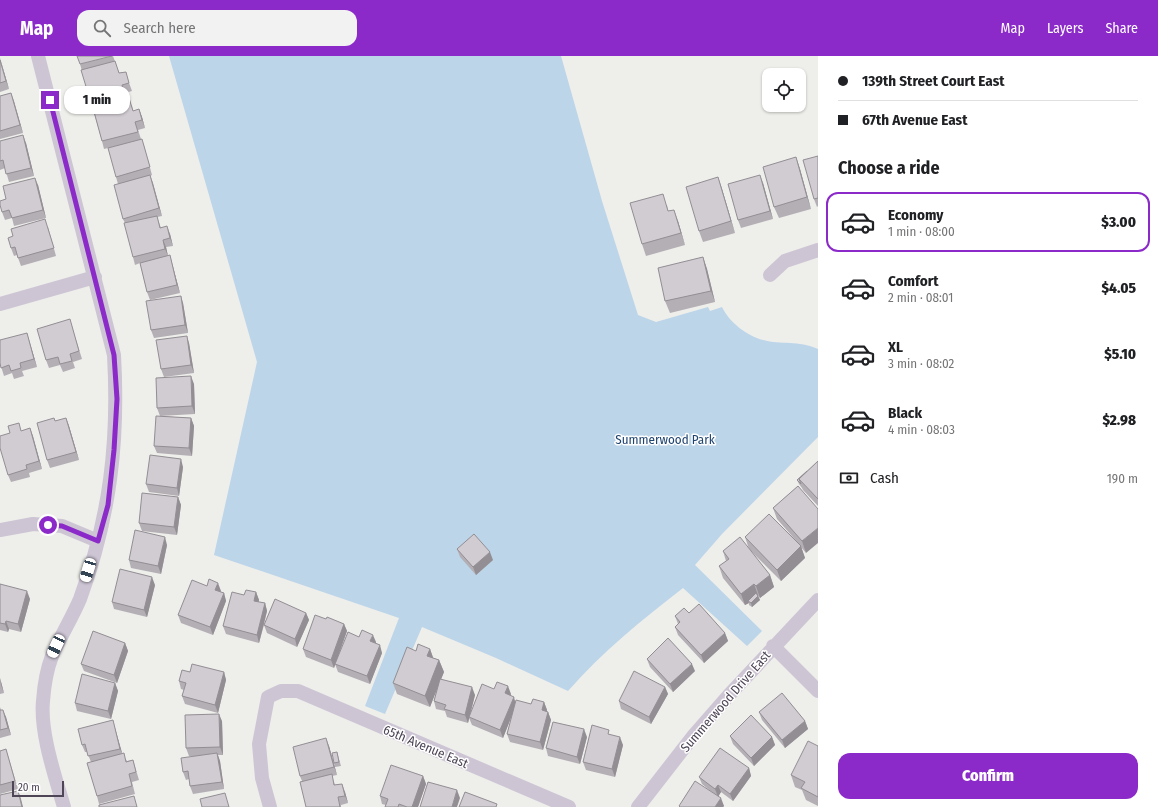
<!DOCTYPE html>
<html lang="en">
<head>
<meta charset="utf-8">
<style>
  :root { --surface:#fff; --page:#f2f2f2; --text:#202124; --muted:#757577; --line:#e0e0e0; --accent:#8b2ac9 }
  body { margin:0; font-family:"Fira Sans Condensed",sans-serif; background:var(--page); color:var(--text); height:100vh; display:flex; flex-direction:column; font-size:15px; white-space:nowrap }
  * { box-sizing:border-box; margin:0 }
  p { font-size:13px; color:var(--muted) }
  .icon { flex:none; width:22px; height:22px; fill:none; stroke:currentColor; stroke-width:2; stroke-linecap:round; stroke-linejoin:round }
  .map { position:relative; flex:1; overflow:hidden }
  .details { display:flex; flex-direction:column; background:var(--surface); width:340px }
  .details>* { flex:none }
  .banner { display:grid; align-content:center; height:88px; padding:0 20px; background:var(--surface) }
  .fabs { position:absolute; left:762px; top:12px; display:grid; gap:8px }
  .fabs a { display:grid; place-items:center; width:44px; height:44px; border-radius:8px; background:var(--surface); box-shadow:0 1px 3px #0004; font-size:20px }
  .scale { position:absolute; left:12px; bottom:10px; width:52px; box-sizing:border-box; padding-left:4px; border:2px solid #4e4556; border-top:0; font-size:11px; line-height:14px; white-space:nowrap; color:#4e4556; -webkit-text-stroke:3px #fff; paint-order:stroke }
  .end { position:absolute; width:18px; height:18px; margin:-9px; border:5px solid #8b2ac9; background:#fff; box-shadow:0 0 0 2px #fff }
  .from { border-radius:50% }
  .bubble { position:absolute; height:28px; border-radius:12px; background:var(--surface); box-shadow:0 1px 3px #0004; font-size:13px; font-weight:800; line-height:28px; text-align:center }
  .car { position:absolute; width:12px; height:24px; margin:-12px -6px; border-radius:5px; box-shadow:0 0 3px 1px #0007; background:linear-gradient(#fff 24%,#345 0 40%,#fff 0 76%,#345 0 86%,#fff 0) }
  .banner b { display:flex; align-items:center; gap:14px; height:38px; font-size:15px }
  .banner b+b { border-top:1px solid var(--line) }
  .banner i { width:10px; height:10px; background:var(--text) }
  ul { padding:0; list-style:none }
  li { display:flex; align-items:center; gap:12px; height:60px; margin:0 8px 6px; padding:0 12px; border:2px solid transparent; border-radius:12px }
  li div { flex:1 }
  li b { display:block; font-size:15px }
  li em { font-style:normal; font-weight:800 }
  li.current { border-color:var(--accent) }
  li>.icon { width:36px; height:36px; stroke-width:1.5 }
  h2 { padding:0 20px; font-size:18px; line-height:48px }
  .pay { display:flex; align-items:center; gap:10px; height:44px; padding:0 20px; font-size:15px }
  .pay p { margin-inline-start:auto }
  .primary-button { display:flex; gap:8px; margin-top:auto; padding:8px 20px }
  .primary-button a { flex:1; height:46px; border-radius:12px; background:var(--accent); color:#fff; font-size:16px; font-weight:800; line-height:46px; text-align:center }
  header { display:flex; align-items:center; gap:24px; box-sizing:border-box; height:56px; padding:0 20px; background:var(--accent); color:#fff }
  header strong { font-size:19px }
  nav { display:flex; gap:22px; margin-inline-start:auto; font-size:14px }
  .search { width:280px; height:36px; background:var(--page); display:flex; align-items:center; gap:10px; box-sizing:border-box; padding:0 14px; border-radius:12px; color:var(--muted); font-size:15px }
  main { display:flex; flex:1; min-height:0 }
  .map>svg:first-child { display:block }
  .green { fill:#bcd5e9 }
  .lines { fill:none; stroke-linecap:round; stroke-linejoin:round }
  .minor { stroke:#cdc5d4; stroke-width:14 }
  .wall { fill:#b4afb5 }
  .shaded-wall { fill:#928e93 }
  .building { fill:#d1cbd2; stroke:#928e93 }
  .route { stroke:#8b2ac9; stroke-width:5 }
  .labels { text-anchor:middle; stroke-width:3; stroke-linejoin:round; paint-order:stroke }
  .park-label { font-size:13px; fill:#1f436f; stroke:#fff }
  .street-label { font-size:13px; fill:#4e4556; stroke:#fff }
</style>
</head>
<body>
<header>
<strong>Map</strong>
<div class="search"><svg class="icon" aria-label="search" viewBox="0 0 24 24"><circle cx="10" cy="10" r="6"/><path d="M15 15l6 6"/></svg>Search here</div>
<nav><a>Map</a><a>Layers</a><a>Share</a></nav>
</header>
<main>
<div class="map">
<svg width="818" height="751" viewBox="0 0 818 751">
  <rect width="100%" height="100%" fill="#eeeeeb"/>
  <path class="green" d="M169,0H561L602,145L638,259L656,266L708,251L710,255L722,251C729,266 747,280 763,284C781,289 798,284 818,293V381L722,478L695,509L762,575L747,590L683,532C642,564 603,595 568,635L496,602L422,571L385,658L365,650L399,562L214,499L257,306Z"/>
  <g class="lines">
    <path class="minor" d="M38,0L114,299C119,386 110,461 80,543C72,562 60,581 52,600C47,613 44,631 43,645C40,677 55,720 64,751
      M770,219L785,205L818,194
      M0,248L95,221
      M0,474L33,468L62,470L98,485
      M773,590L818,635
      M270,751L262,722L259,688L268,641L281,635H298L569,751
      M638,751L694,679L729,639L818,544"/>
  </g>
  <path class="wall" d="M113,0L119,17L126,16L128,24L132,35L125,37L127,43L132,50L133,55L139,53L142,61L145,72L138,74L141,83L144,90L152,119L150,120L162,160L157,161L161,172L170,178L173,190L166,191L168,200L170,199L172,207L180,237L150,244L147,236L140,207L135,209L133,201L125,167L123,163L118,128L116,121V90L104,93L102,85L80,8Z
    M0,2L9,33L0,36Z
    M11,37L23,77L0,83V40Z
    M0,85L26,87L34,120L9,126L5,112L0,114Z
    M818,100V150L817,151L814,143Z
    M796,101L800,113L811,153L779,162L774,151Z
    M718,121L722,133L735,177L703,186L699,175Z
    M763,127L773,163L741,172L738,164Z
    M38,129L46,162L14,170L12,162L5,164L2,156L6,143Z
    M667,149L668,155L678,165L685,189L646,200L642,188Z
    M48,171L56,200L21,210L17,199L14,200L11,192Z
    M703,201L707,213L715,246L670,257L665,245Z
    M183,247L188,277L154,282L151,274Z
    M72,271L82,303L73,306L75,312L63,316L60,309L49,312L46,304Z
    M27,277L37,311L22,315L24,320L14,323L12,317L4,320L0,307Z
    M189,287L194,317L164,321L161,313Z
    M194,328L195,358L160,360L191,362L194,370L192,400L157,397L154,390L160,360L157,352Z
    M66,362L69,370L79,404L50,412L47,404Z
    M30,372L42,413L29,417L30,421L11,426L8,419L22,375Z
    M818,405V450L803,434L802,432L799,428L797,424Z
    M183,411L179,440L149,436L146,428Z
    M798,430L806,497L801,491L805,502L781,525L749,493L745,481L798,487L777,463L773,452Z
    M178,441L181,449L177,479L142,475L139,467Z
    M167,489L161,518L131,512L129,504Z
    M457,493L493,504L476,519L460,501Z
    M723,495L770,519L774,531L760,542L758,540L760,544L752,551L749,549V547L745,549L723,522L719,510L726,505Z
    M0,528L30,543L21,576L9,573L8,576L0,574Z
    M155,529L147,561L114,553L112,546Z
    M207,530L221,535L220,536L224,537L226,545L213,579L181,567L178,559Z
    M256,536L259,544V546L265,547L267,555L264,568L306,557L309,564L297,591L267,577L264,569L259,587L226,578L223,570L244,539Z
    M689,557L725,577L728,585L704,607L678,579L675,571L678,568L675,560Z
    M326,563L344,568L347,575L336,606L359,581L376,586V587L382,597L370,628L338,616L335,608L334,612L306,601L303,593Z
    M125,587L128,595L117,627L84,615L81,608Z
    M430,593L433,602L439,604L444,616L441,623L475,639L470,659L494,633L511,638L510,639L516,647L531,648L544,646L547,654V656H548L551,664L543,694L510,686L507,678L513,657L503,682L472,669L469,662L468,667L447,661L445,655L436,653L434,645L437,631L430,651L397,638L393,627L416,595Z
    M647,603L695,615L673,636L650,611Z
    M190,616H224L226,624L218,657L185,648L182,640L184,634L181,633L179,625Z
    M0,622L4,637L0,638Z
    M115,627L118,635L111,663L77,655L75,647Z
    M665,631L668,638L651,668L621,653L619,645Z
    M0,651L1,654L6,661L11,679L0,682Z
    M759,656L805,665L808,673L785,692L762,664Z
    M222,665L223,699H218L220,705L224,733L193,738L190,730L189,723L186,724L183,716L194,700H189L186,692Z
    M115,672L122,698L127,705L133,704L139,724L132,726L135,738L99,748L97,740L91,706L87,696H85L82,689Z
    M611,679L623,689L615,721L586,714L583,706Z
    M730,680L772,681L775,689L754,710L733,688Z
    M587,681L580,708L548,700L546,692Z
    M329,690L337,719L332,720L335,729L345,736L348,747L341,749V751H306L302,725L300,720Z
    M818,690V750L806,744L802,734L795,731L791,719Z
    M6,693L18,733L0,738V695Z
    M337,696L341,710L335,711L334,707Z
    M749,712L751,720L733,745L721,736L718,740L724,750L723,751H679V750L714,738L702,728L699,721Z
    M423,720L426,728L418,751H385L386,749L382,748L380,740Z"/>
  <path class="shaded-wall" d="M0,2L9,33L6,25Z
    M11,37L14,45L23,77L20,69Z
    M139,53L142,61L145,72L142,64Z
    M23,79L26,87L34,120L31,112Z
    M796,101L800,113L811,153L807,141Z
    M150,119L153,127L162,160L159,152Z
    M760,119L763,127L773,163L770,155Z
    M718,121L722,133L735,177L731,165Z
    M35,122L38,129L46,162L43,154Z
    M674,154L678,165L685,189L681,177Z
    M167,170L170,178L173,190L170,182Z
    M163,184L166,191L168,200L165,193Z
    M170,199L172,207L180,237L177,229Z
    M703,201L707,213L715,246L711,235Z
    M181,240L183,247L188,277L185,269Z
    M27,277L29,284L37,311L34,303Z
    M187,280L189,287L194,317L191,309Z
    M191,320L194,328L195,358L192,350Z
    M66,362L69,370L79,404L76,396Z
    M191,362L194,370L192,400L189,392Z
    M30,372L33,380L42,413L39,405Z
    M181,403L183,411L179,440L177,432Z
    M178,441L181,449L177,479L174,471Z
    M818,472V487L806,497L802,485Z
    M165,481L167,489L161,518L158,510Z
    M801,490L805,502L781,525L777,514Z
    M490,496L493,504L476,519L473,511Z
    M770,519L774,531L760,542L756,530Z
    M152,521L155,529L147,561L144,554Z
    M218,527L221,535L218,541L215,534Z
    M754,528L758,539L749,546L748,545L749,547L745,549L741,538Z
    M27,535L30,543L21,576L18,568Z
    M256,536L259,544L257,552L254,545Z
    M224,537L226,545L213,579L210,571Z
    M758,540L760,544L752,551L751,547Z
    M265,547L267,555L259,587L257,579Z
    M306,557L309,564L297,591L295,583Z
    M6,565L9,573L8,576L5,568Z
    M344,568L347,575L334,612L331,604Z
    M725,577L728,585L704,607L701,599Z
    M373,579L376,586L373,593L370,585Z
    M125,587L128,595L117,627L114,619Z
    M380,589L382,597L370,628L367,620Z
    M430,593L434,604L427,600Z
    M439,604L444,616L430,651L425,640Z
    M692,608L695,615L673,636L670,628Z
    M224,616L226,624L218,657L215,649Z
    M0,622L4,637L1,629Z
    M115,627L118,635L111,663L108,655Z
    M508,630L511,638L508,645L505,637Z
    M472,631L475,639L468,667L465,659Z
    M665,631L668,638L651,668L649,661Z
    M514,641L516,649L503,682L500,674Z
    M544,646L547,654L545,662L542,654Z
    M3,654L6,661L11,679L8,672Z
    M548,656L551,664L543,694L540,686Z
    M219,658L222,665L223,699L220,691Z
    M113,664L115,672L123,700L120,693Z
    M805,665L808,673L785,692L782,684Z
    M584,673L587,681L580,708L577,701Z
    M620,681L623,689L615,721L612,713Z
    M772,681L775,689L754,710L751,702Z
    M326,682L329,690L337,719L334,711Z
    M217,697L220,705L224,733L222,726Z
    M749,712L751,720L733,745L730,738Z
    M423,720L426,728L418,751H412Z
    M342,728L345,736L348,747L345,740Z
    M718,729L721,736L718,741L715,733Z
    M457,734L460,742L457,751H452Z
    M18,735L21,743L23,751H22Z
    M721,742L724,750L723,751H715Z"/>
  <path class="building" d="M77,0H112L80,8Z
    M0,4L6,25L0,27Z
    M115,5L119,17L126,16L129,27L122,29L124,37L91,47L81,14Z
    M11,37L20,69L0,75V40Z
    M129,42L133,55L139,53L142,64L135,66L138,76L102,85L93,52Z
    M23,79L31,112L6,118L3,104L0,105V85Z
    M142,83L150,111L116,121L108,92Z
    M818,100V142L814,143L803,104Z
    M796,101L807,141L774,151L763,111Z
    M150,119L159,152L123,163L114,129Z
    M760,119L770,155L738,164L728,128Z
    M718,121L731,165L699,175L686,131Z
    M35,122L43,154L12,162L9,154L2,156L0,149V145L6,143L3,130Z
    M663,138L668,155L674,154L681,177L642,188L630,147Z
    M157,160L160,172L167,170L170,182L163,184L165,193L133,201L124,167Z
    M45,163L54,192L18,202L15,191L11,192L8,182L13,180L11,173Z
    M170,199L177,229L147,236L140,207Z
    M703,201L711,235L665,245L658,212Z
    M181,240L185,269L151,274L146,245Z
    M70,263L79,295L70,298L72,305L60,308L58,301L46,304L37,273Z
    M27,277L34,303L20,307L21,312L11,315L9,309L1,312L0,307V284Z
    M187,280L191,309L161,313L156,284Z
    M191,320L192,350L157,352L156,322Z
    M156,360L191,362L189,392L154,390Z
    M54,362L55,365L66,362L76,396L47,404L37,367Z
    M19,367L21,375L30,372L39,405L26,409L27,413L8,419L0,392V380L10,377L8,370Z
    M150,399L181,403L177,432L146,428Z
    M818,405V443L799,423Z
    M807,415L799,423L801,428L797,424Z
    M798,430L818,453V472L802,485L773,452Z
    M142,437L178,441L174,471L139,467Z
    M769,458L801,490L777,514L745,481Z
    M135,474L165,481L158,510L129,504Z
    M474,478L490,496L473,511L457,493Z
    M740,481L770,519L756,530L754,528L741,538L719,510L729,503L723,495Z
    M120,513L152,521L144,554L112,546Z
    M209,523L218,527L215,534L224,537L210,571L178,559L192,524L207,530Z
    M0,528L27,535L18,568L6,565L5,568L0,567Z
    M246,534L256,536L254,545L265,547L257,579L223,570L232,536L244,539Z
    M756,537L758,540L751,547L748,545Z
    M275,543L306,557L295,583L264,569Z
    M699,548L725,577L701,599L675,571L680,566L675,560L684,552L689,557Z
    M315,559L326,563L327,561L344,568L331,604L303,593Z
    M362,574L373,579L370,585L380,589L367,620L335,608L348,576L359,581Z
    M93,575L125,587L114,619L81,608Z
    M668,582L692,608L670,628L647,603Z
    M418,588L430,593L427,600L439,604L425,640L393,627L407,591L416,595Z
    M192,608L224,616L215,649L182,640L186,627L179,625L182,614L190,616Z
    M634,615L665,631L649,661L619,645Z
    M82,618L115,627L108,655L75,647Z
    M440,623L472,631L465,659L444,653L446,649L434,645Z
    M497,626L508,630L505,637L514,641L500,674L469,661L482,628L494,633Z
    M782,637L805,665L782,684L759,656Z
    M533,643L544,646L542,654L548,656L540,686L507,678L516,644L531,648Z
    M0,654H3L8,672L0,674Z
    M219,658L220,691L186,692L185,659Z
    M751,659L772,681L751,702L730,680Z
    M113,664L120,693L88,700L85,688L82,689L78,673Z
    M553,666L584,673L577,701L546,692Z
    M592,669L609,674L608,678L620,681L612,713L583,706Z
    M326,682L334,711L300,720L293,691Z
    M808,685L818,690V741L801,732L805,726L791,719Z
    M720,692L749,712L730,738L718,729L715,733L699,721Z
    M6,693L15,725L0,729V695Z
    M337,696L339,706L334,707L332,697Z
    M124,697L126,706L133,704L136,716L129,718L132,730L97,740L87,707Z
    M217,697L222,726L190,730L188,715L183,716L181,702Z
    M391,709L423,720L412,751H407L399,748L398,751H385L388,743L380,740Z
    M332,718L334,729L342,728L345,740L338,741L340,751H306L300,726Z
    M695,725L721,742L715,751H680L679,750Z
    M428,726L457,734L452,751H420Z
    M18,735L22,751H0V739Z
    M465,736L497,748L496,751H459Z
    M225,737L229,751H202L200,743Z
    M134,740L137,751H99V749Z"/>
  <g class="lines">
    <path class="route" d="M48,469L62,470L98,485L108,449L114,394L117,343L114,299L50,44"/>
  </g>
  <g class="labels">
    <g class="park-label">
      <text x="665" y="388">Summerwood Park</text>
    </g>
    <g class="street-label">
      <text transform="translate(725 645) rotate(-49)" y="5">Summerwood Drive East</text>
      <text transform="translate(426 690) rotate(23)" y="5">65th Avenue East</text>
    </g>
  </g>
</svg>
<div class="fabs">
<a><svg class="icon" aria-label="locate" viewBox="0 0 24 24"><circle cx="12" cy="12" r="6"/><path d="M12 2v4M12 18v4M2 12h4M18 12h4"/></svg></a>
</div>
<div class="scale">20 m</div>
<i class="end from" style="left:48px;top:469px"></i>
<i class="end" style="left:50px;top:44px"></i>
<div class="bubble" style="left:64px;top:30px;width:66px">1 min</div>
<i class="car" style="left:88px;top:514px;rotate:197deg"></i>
<i class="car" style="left:56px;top:590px;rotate:205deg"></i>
</div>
<section class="details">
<div class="banner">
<b><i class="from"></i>139th Street Court East</b>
<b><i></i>67th Avenue East</b>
</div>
<h2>Choose a ride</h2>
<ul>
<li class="current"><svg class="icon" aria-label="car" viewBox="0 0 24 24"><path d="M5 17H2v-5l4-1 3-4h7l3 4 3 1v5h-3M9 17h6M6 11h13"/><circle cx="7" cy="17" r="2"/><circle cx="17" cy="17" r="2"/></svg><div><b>Economy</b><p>1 min · 08:00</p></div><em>$3.00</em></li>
<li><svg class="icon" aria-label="car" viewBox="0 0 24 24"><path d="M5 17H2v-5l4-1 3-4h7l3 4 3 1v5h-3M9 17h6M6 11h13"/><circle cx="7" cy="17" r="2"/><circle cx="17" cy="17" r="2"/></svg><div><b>Comfort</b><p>2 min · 08:01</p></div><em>$4.05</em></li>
<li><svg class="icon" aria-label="car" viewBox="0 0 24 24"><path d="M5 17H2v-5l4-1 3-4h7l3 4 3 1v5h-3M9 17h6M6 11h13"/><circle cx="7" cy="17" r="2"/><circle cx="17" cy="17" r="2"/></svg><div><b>XL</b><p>3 min · 08:02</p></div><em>$5.10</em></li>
<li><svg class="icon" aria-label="car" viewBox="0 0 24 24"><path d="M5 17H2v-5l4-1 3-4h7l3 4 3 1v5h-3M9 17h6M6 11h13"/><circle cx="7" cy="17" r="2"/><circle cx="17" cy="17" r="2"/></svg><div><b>Black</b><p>4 min · 08:03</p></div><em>$2.98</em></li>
</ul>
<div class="pay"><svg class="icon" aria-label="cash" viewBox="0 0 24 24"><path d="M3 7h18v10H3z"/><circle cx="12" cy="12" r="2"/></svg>Cash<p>190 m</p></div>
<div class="primary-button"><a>Confirm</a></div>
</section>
</main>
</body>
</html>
